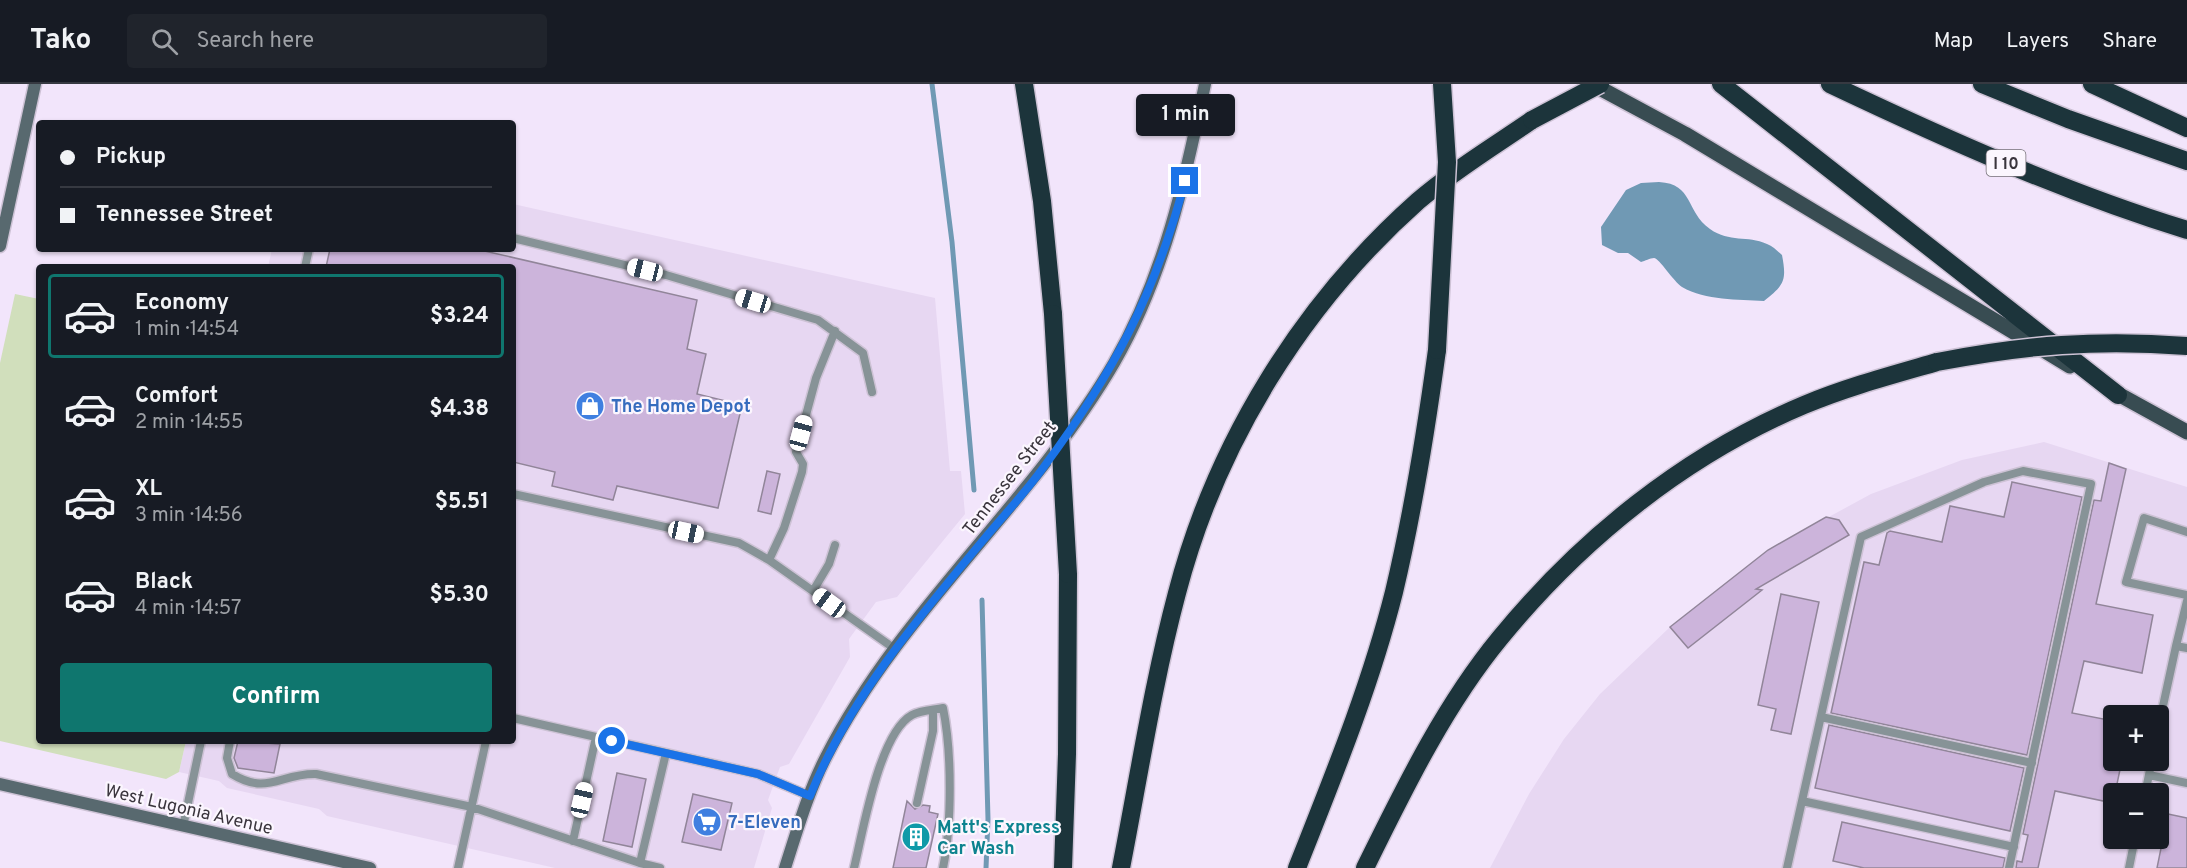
<!DOCTYPE html>
<html lang="en">
<head>
<meta charset="utf-8">
<style>
  :root { --surface:#171b24; --page:#20242c; --text:#f1f3f6; --muted:#9ea1a6; --line:#363941; --accent:#0f766e }
  body { margin:0; font-family:Overpass,sans-serif; background:var(--page); color:var(--text); height:100vh; display:flex; flex-direction:column; font-size:22px; white-space:nowrap }
  * { box-sizing:border-box; margin:0 }
  p { font-size:20px; color:var(--muted) }
  .icon { flex:none; width:33px; height:33px; fill:none; stroke:currentColor; stroke-width:2; stroke-linecap:round; stroke-linejoin:round }
  .map { position:relative; flex:1; overflow:hidden }
  .details { position:absolute; left:36px; top:180px; width:480px; height:480px; display:flex; flex-direction:column; background:var(--surface); border-radius:6px; box-shadow:0 2px 4px #0004 }
  .details>* { flex:none }
  .guide { position:absolute; left:36px; top:36px; width:480px; height:132px; border-radius:6px; box-shadow:0 2px 4px #0004; display:grid; align-content:center; height:132px; padding:0 24px; background:var(--surface) }
  .buttons { position:absolute; left:2103px; top:621px; display:grid; gap:12px }
  .buttons a { display:grid; place-items:center; width:66px; height:66px; border-radius:6px; background:var(--surface); box-shadow:0 2px 4px #0004; font-size:30px }
  .end { position:absolute; width:27px; height:27px; margin:-14px; border:8px solid #1a73e8; background:#fff; box-shadow:0 0 0 3px #fff }
  .from { border-radius:50% }
  .bubble { position:absolute; height:42px; border-radius:6px; background:var(--surface); box-shadow:0 2px 4px #0004; font-size:20px; font-weight:700; line-height:42px; text-align:center }
  .car { position:absolute; width:18px; height:36px; margin:-18px -9px; border-radius:8px; box-shadow:0 0 4px 2px #0007; background:linear-gradient(#fff 24%,#345 0 40%,#fff 0 76%,#345 0 86%,#fff 0) }
  .guide b { display:flex; align-items:center; gap:21px; height:57px; font-size:22px }
  .guide b+b { border-top:2px solid var(--line) }
  .guide i { width:15px; height:15px; background:var(--text) }
  ul { padding:10px 0 0; list-style:none }
  li { display:flex; align-items:center; gap:18px; height:84px; margin:0 12px 9px; padding:0 12px; border:3px solid transparent; border-radius:6px }
  li div { flex:1 }
  li b { display:block; font-size:22px }
  li em { font-style:normal; font-weight:700 }
  li.current { border-color:var(--accent) }
  li>.icon { width:54px; height:54px; stroke-width:1.5 }
  .primary-button { display:flex; gap:12px; margin-top:auto; padding:12px 24px }
  .primary-button a { flex:1; height:69px; border-radius:6px; background:var(--accent); color:#fff; font-size:24px; font-weight:700; line-height:69px; text-align:center }
  header { display:flex; align-items:center; gap:36px; box-sizing:border-box; height:84px; padding:0 30px; background:var(--surface); border-bottom:2px solid var(--line) }
  header strong { font-size:28px }
  nav { display:flex; gap:33px; margin-inline-start:auto; font-size:21px }
  .search { width:420px; height:54px; background:var(--page); display:flex; align-items:center; gap:15px; box-sizing:border-box; padding:0 21px; border-radius:6px; color:var(--muted); font-size:22px }
  .map>svg:first-child { display:block }
  .built { fill:#e7d7f2; fill-rule:evenodd }
  .green { fill:#d1dfbc }
  .water { fill:#7099b4 }
  .lines { fill:none; stroke-linecap:round; stroke-linejoin:round }
  .stream { stroke:#7099b4; stroke-width:5 }
  .building { fill:#ccb4db; stroke:#918599; stroke-width:1.5 }
  .lane-casing { stroke:#cdc2d5; stroke-width:11 }
  .secondary-casing { stroke:#cdc2d5; stroke-width:15 }
  .primary-casing { stroke:#cdc2d5; stroke-width:18 }
  .highway-casing { stroke:#cdc2d5; stroke-width:21 }
  .lane { stroke:#879397; stroke-width:8 }
  .secondary { stroke:#58696f; stroke-width:12 }
  .primary { stroke:#384c52; stroke-width:15 }
  .highway { stroke:#1c343b; stroke-width:18 }
  .highway-bridge-casing { stroke:#cdc2d5; stroke-width:21; stroke-linecap:butt }
  .highway-bridge { stroke:#1c343b; stroke-width:18 }
  .route { stroke:#1a73e8; stroke-width:8 }
  .labels { text-anchor:middle; stroke-width:4.5; stroke-linejoin:round; paint-order:stroke }
  .shield { fill:#fbf6fe; stroke:#746f77; stroke-width:1.5 }
  .shield-label { font-size:16px; font-weight:bold; fill:#3a353d }
  .shop-label { font-size:18px; font-weight:bold; fill:#366cbe; stroke:#fbf6fe; text-anchor:start }
  .street-label { font-size:18px; fill:#3a353d; stroke:#fbf6fe }
  .culture-label { font-size:18px; font-weight:bold; fill:#0d838f; stroke:#fbf6fe; text-anchor:start }
</style>
</head>
<body>
<header>
<strong>Tako</strong>
<div class="search"><svg class="icon" aria-label="search" viewBox="0 0 24 24"><circle cx="10" cy="10" r="6"/><path d="M15 15l6 6"/></svg>Search here</div>
<nav><a>Map</a><a>Layers</a><a>Share</a></nav>
</header>
<div class="map">
<svg width="2187" height="784" viewBox="0 0 2187 784">
  <rect width="100%" height="100%" fill="#f2e5fb"/>
  <path class="built" d="M513,120L935,214L950,387H961L965,430L897,513L876,518L849,555L850,573L789,680L780,683L768,716L772,724L754,784H555L327,732L319,725L227,704L219,697L179,688L186,657H513V183H268L272,165H513Z
    M2044,358L2187,403V784H1490L1529,710L1564,655L1600,610L1670,543L1768,466L1871,410L1962,376ZM2114,632H2158V676H2114ZM2114,710H2158V754H2114Z"/>
  <path class="green" d="M15,210L39,215V657H186L179,688L166,695L0,657V279Z"/>
  <path class="water" d="M1659,98C1694,100 1685,127 1710,145C1730,159 1747,151 1767,160C1773,162 1778,168 1782,171C1787,197 1784,201 1764,217C1738,215 1706,217 1682,203C1674,198 1659,174 1654,174C1650,174 1645,177 1641,178L1628,169H1618L1602,161L1601,143L1626,106L1641,99Z"/>
  <g class="lines">
    <path class="stream" d="M932,0L952,158L974,406
      M982,516L988,735L986,784"/>
  </g>
  <path class="building" d="M330,165H476L697,216L687,265L706,270L697,310L742,321L718,424L617,402L613,416L552,402L555,388L513,378V183H326Z
    M2109,379L2126,385L2096,520L2153,531L2142,589L2084,577L2072,629L2114,637V676H2122L2113,719L2055,707L2038,784H2016L2017,777L2022,778L2028,751L2023,750L2094,416L2101,417Z
    M767,387L780,390L771,430L758,427Z
    M2012,398L2082,413L2027,671L1831,629L1864,478L1879,481L1887,449L1890,447L1942,458L1950,422L2004,433Z
    M1826,433L1839,436L1849,451L1756,505L1762,506L1688,564L1670,543L1768,466Z
    M1781,510L1819,518L1791,650L1771,646L1776,625L1758,621Z
    M1829,641L2024,684L2010,747L1815,704Z
    M238,657L280,660L274,689L238,684L234,674Z
    M617,689L646,695L632,763L603,757Z
    M693,710L732,719L721,766L682,758Z
    M907,717L915,725L923,721L930,722L929,728L938,730L926,784H893Z
    M2168,730L2187,734V784H2157Z
    M1842,738L2005,774L2003,784H1864L1833,777Z"/>
  <g class="lines">
    <g class="lane-casing">
      <path id="lane" d="M513,154L666,191L818,236L863,269L872,308
        M305,183L309,165
        M513,410L739,459L769,476L895,565
        M2187,448L2144,434L2126,498L2187,511
        M769,476L784,444L802,388L803,380L796,368L816,294L835,247
        M813,507L829,480L835,461
        M2176,562L2187,517
        M1821,633L2032,679
        M513,634L758,690L810,712
        M2158,645L2176,562L2187,564
        M230,657L227,674L232,690C268,712 280,689 316,690L472,723L640,779
        M2149,691L2187,699
        M2145,710L2152,676
        M1802,717L2014,763
        M917,719L933,647V626
        M183,743L201,657
        M573,757L596,653
        M458,784L486,657
        M660,784L640,779L666,669
        M854,784C863,748 879,649 912,631C921,626 933,626 943,624C952,668 952,740 943,784
        M1787,784L1861,453L1984,398L2023,387L2091,400L2009,784
        M2129,784L2135,754"/>
    </g>
    <g class="secondary-casing">
      <path id="secondary" d="M0,162L35,0
        M0,700L370,784
        M785,784C797,747 808,708 826,673C900,527 1032,420 1114,279C1164,192 1185,97 1205,0"/>
    </g>
    <g class="primary-casing">
      <path id="primary" d="M1592,0L1685,50L2070,282
        M2109,305L2187,348"/>
    </g>
    <g class="highway-casing">
      <path id="highway" d="M1024,0L1042,117L1053,230
        M1721,0L2118,311
        M1830,0C1946,55 2064,108 2187,146
        M1982,0L2068,35L2187,77
        M2092,0L2187,44
        M1063,784L1067,670L1068,490
        M1121,784C1139,692 1153,599 1177,509C1216,359 1302,220 1418,117C1453,87 1494,62 1532,36
        M1297,784C1333,693 1370,603 1394,508C1413,428 1426,347 1437,266
        M1365,784C1404,705 1444,622 1500,554C1581,455 1685,371 1804,321C1847,303 1892,291 1937,278"/>
    </g>
    <use href="#lane" class="lane"/>
    <use href="#secondary" class="secondary"/>
    <use href="#primary" class="primary"/>
    <use href="#highway" class="highway"/>
    <g class="highway-bridge-casing">
      <path id="highway-bridge" d="M1532,36L1600,0
        M1053,230L1068,490
        M1437,266L1447,78L1442,0
        M1937,278C2025,261 2098,255 2187,262"/>
    </g>
    <use href="#highway-bridge" class="highway-bridge"/>
  </g>
  <g class="lines">
    <path class="route" d="M612,657L758,690L810,712C849,615 918,534 985,454C1004,431 1025,409 1043,384C1113,290 1155,211 1185,97"/>
  </g>
  <defs>
    <g id="shop-disc" transform="scale(1.5)"><circle r="9.5" fill="#3f7fe0" stroke="#fbf6fe"/><path d="M-5-2.5h2.3a2.7 3.5 0 0 1 5.4 0H5L5.5 6h-11ZM-1.5-2.5h3a1.5 2.3 0 0 0-3 0Z" fill="#fff"/></g>
    <g id="supermarket-disc" transform="scale(1.5)"><circle r="9.5" fill="#3f7fe0" stroke="#fbf6fe"/><path d="M-6-5.5h2.5l.6 2H6L4.5 2H-2.5L-4.4-4H-6ZM-1.5 3.2a1.3 1.3 0 1 0 .1 0ZM3 3.2a1.3 1.3 0 1 0 .1 0Z" fill="#fff"/></g>
    <g id="building-disc" transform="scale(1.5)"><circle r="9.5" fill="#0f9aa8" stroke="#fbf6fe"/><path d="M-4-6H4V6H1V3H-1V6H-4ZM-2.5-4.3h1.7v1.8h-1.7ZM.8-4.3h1.7v1.8H.8ZM-2.5-1h1.7V.8h-1.7ZM.8-1h1.7V.8H.8Z" fill="#fff"/></g>
  </defs>
  <g fill-rule="evenodd">
    <use href="#shop-disc" x="590" y="322"/>
    <use href="#supermarket-disc" x="707" y="738"/>
    <use href="#building-disc" x="916" y="753"/>
  </g>
  <g class="labels">
    <rect class="shield" x="1986.5" y="66" width="39" height="26" rx="4.5"/>
    <g class="shield-label">
      <text x="2006" y="85">I 10</text>
    </g>
    <g class="shop-label">
      <text x="611" y="328">The Home Depot</text>
      <text x="728" y="744">7-Eleven</text>
    </g>
    <g class="street-label">
      <text transform="translate(1009 394) rotate(-52)" y="6">Tennessee Street</text>
      <text transform="translate(189 725) rotate(13)" y="6">West Lugonia Avenue</text>
    </g>
    <g class="culture-label">
      <text x="937" y="749">Matt's Express<tspan x="937" dy="21">Car Wash</tspan></text>
    </g>
  </g>
</svg>
<div class="buttons">
<a>+</a>
<a>−</a>
</div>
<i class="end from" style="left:612px;top:657px"></i>
<i class="end" style="left:1185px;top:97px"></i>
<div class="bubble" style="left:1136px;top:10px;width:99px">1 min</div>
<i class="car" style="left:645px;top:186px;rotate:284deg"></i>
<i class="car" style="left:753px;top:217px;rotate:287deg"></i>
<i class="car" style="left:801px;top:349px;rotate:15deg"></i>
<i class="car" style="left:686px;top:448px;rotate:102deg"></i>
<i class="car" style="left:829px;top:519px;rotate:306deg"></i>
<i class="car" style="left:582px;top:716px;rotate:13deg"></i>
<div class="guide">
<b><i class="from"></i>Pickup</b>
<b><i></i>Tennessee Street</b>
</div>
<section class="details">
<ul>
<li class="current"><svg class="icon" aria-label="car" viewBox="0 0 24 24"><path d="M5 17H2v-5l4-1 3-4h7l3 4 3 1v5h-3M9 17h6M6 11h13"/><circle cx="7" cy="17" r="2"/><circle cx="17" cy="17" r="2"/></svg><div><b>Economy</b><p>1 min · 14:54</p></div><em>$3.24</em></li>
<li><svg class="icon" aria-label="car" viewBox="0 0 24 24"><path d="M5 17H2v-5l4-1 3-4h7l3 4 3 1v5h-3M9 17h6M6 11h13"/><circle cx="7" cy="17" r="2"/><circle cx="17" cy="17" r="2"/></svg><div><b>Comfort</b><p>2 min · 14:55</p></div><em>$4.38</em></li>
<li><svg class="icon" aria-label="car" viewBox="0 0 24 24"><path d="M5 17H2v-5l4-1 3-4h7l3 4 3 1v5h-3M9 17h6M6 11h13"/><circle cx="7" cy="17" r="2"/><circle cx="17" cy="17" r="2"/></svg><div><b>XL</b><p>3 min · 14:56</p></div><em>$5.51</em></li>
<li><svg class="icon" aria-label="car" viewBox="0 0 24 24"><path d="M5 17H2v-5l4-1 3-4h7l3 4 3 1v5h-3M9 17h6M6 11h13"/><circle cx="7" cy="17" r="2"/><circle cx="17" cy="17" r="2"/></svg><div><b>Black</b><p>4 min · 14:57</p></div><em>$5.30</em></li>
</ul>
<div class="primary-button"><a>Confirm</a></div>
</section>
</div>
</body>
</html>
